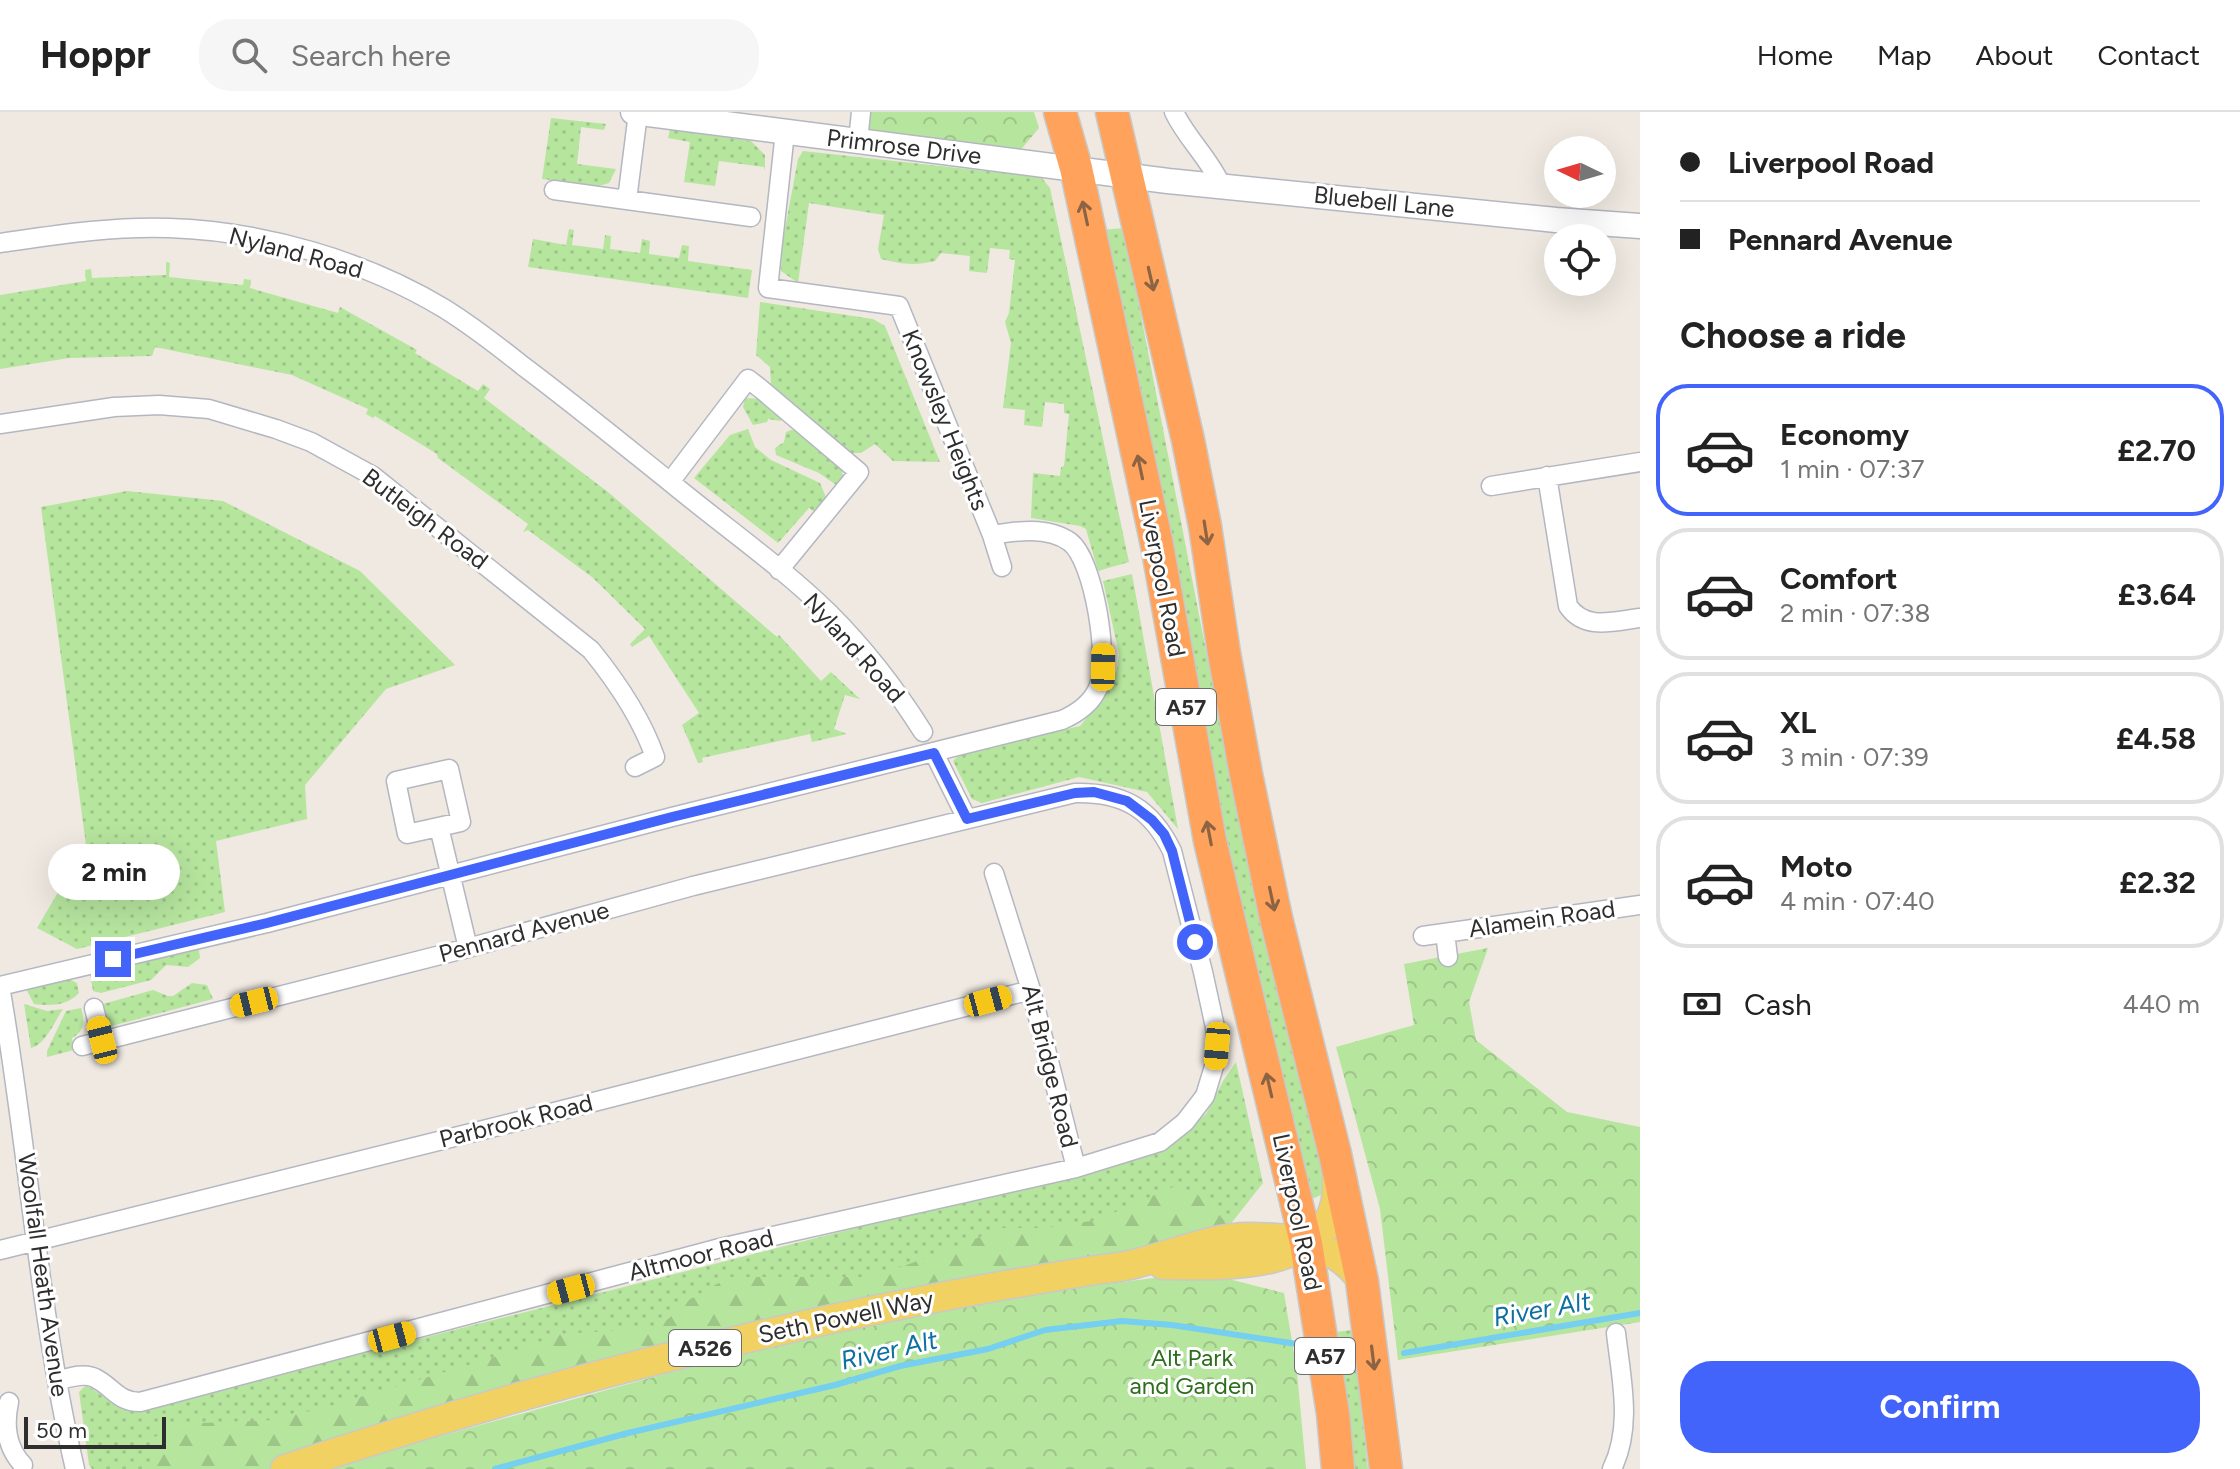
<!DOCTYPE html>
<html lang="en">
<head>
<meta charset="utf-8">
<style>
  :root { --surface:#fff; --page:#f6f6f6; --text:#222; --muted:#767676; --line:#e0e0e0; --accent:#4264fb }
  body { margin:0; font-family:Figtree,sans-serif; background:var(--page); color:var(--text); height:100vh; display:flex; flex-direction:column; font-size:30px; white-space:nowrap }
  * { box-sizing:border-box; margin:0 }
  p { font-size:26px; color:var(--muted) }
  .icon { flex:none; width:44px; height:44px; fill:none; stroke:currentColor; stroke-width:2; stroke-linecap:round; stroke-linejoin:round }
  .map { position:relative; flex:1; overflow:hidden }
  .drawer { display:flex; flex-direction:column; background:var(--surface); width:600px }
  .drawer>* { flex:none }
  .banner { display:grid; align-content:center; height:176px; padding:0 40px; background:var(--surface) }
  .needle { width:52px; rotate:275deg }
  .buttons { position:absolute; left:1544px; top:24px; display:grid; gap:16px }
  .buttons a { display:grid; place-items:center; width:72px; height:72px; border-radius:50%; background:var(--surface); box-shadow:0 8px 32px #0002; font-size:40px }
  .scale { position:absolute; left:24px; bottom:20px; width:142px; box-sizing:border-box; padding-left:8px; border:4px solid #2e2e2e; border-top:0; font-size:22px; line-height:28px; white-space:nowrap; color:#2e2e2e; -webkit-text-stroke:6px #fff; paint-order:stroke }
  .end { position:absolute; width:36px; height:36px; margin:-18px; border:10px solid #4264fb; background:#fff; box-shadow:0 0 0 4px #fff }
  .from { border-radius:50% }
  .bubble { position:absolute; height:56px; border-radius:28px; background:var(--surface); box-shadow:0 8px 32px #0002; font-size:26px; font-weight:700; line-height:56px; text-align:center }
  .car { position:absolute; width:24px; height:48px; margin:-24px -12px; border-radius:10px; box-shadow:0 0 6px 2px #0007; background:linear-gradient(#f5c518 24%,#345 0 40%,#f5c518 0 76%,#345 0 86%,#f5c518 0) }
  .banner b { display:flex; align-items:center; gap:28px; height:76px; font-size:30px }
  .banner b+b { border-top:2px solid var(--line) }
  .banner i { width:20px; height:20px; background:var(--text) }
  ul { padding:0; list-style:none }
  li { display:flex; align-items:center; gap:24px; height:132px; margin:0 16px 12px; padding:0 24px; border:4px solid var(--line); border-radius:32px }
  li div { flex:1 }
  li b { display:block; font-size:30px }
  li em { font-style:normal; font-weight:700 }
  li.active { border-color:var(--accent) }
  li>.icon { width:72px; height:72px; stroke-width:1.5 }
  h2 { padding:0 40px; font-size:36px; line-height:96px }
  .pay { display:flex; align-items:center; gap:20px; height:88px; padding:0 40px; font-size:30px }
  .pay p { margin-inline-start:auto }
  .button { display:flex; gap:16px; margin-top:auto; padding:16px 40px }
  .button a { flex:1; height:92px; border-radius:32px; background:var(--accent); color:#fff; font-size:32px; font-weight:700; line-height:92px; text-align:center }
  header { display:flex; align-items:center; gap:48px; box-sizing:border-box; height:112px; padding:0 40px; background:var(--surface); border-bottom:2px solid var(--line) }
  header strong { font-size:38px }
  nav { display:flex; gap:44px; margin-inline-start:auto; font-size:28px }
  .search { width:560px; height:72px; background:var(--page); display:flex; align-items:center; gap:20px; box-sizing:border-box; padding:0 28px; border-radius:32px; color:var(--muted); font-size:30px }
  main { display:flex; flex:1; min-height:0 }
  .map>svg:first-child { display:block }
  .grass { fill:url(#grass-dots) }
  .forest { fill:url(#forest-firs) }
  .park { fill:url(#park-crowns) }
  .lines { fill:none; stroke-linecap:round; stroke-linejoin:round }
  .stream { stroke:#75cff0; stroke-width:6 }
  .street-casing { stroke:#b4b7c1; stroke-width:21 }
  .secondary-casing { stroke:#b4b7c1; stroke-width:27 }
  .primary-casing { stroke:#c9c9c9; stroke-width:31 }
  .highway-casing { stroke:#c9c9c9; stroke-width:35 }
  .street { stroke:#fff; stroke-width:18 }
  .secondary { stroke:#fff; stroke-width:24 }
  .primary { stroke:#f2d163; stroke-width:28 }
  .highway { stroke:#ffa35c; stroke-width:32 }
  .oneway { stroke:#8c6343 }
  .route { stroke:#4264fb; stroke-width:10 }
  .labels { text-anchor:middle; stroke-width:6; stroke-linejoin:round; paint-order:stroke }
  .shield { fill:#fff; stroke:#6d6d6d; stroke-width:2 }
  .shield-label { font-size:22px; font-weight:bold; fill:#2e2e2e }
  .street-label { font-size:24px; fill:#2e2e2e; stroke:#fff }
  .park-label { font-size:24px; fill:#2c6e1b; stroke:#fff }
  .water-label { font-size:26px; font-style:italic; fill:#0d6fa3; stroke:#fff }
</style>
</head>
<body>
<header>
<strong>Hoppr</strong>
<div class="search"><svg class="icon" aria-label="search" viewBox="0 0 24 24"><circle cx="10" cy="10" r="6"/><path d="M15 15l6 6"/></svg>Search here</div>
<nav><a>Home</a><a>Map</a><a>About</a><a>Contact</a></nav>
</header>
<main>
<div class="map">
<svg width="1640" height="1357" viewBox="0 0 1640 1357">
  <defs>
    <pattern id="grass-dots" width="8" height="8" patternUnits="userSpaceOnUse" patternTransform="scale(2)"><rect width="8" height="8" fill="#b6e59e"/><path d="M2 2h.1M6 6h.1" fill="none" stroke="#9dc588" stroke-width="1.8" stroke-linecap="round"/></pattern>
    <pattern id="forest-firs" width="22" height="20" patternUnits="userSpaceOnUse" patternTransform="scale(2)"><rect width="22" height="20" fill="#b6e59e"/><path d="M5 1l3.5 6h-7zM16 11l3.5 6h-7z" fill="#9dc588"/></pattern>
    <pattern id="park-crowns" width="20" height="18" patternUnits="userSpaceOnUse" patternTransform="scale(2)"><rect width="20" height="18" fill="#b6e59e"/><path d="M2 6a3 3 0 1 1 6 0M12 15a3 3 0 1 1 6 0" fill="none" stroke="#9dc588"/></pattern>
  </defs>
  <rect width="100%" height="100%" fill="#efe9e1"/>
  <path class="grass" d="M551,6L606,12L604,18L581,15L577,52L616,57L609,71L599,74L542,67Z
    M670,17L751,29L765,43V59L764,55L719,49L715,74L684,70L690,30L668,26Z
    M803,39L1041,65L1050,76L1129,450L1098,459L1086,417L1080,414L1031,406L1033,361L1060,364L1061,355L1064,354L1069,302L1064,301V292L1045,290L1042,315L1024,313L1025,298L1003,296L1011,231L1005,210L1009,201L1015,148L1009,147L1010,138L990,136L987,161L969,159L970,144L941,141L935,149C914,154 901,152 881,147L878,137L884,103L809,91L798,171L781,159L782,133L798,47Z
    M1124,116L1246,745L1324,1056L1325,1081L1312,1087L1230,755L1103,118Z
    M569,117L574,118L572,133L603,137L605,123L611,124L610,137L640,141L642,127L650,129L649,142L679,146L682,133L689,134L688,149L752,158L748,186L528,155L533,127L566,133Z
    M166,150L170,151L169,165L243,173L244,167L251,168L250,176L338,201L340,195L417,238L415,241L478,279L483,272L490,277L484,286L608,380L777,525L779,523L821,569L831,560L860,587L845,583L834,617L847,622L812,630L810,622L702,646L703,650L698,651L682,613L699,601L649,524L632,535L630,532L645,517L592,465L528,418L523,420L528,412L438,346L437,342L375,304L373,306L366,302L368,297L292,263L155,235L152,244L69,246L0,257V183L86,169L85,158L91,157L92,166L166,163Z
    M760,190L873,207L885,214L940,350L893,349L875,332L861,341H852L771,272L770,255L756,243Z
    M745,286L760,287L781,306V309L768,307L767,310L753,313L743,295Z
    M748,317L755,335L771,348L820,371L828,390L816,401L809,396L778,431L694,366L730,323Z
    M791,318H797L841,354L843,365L839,375L819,361L776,343L775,336L784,330L786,320Z
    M127,379L223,389L360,459L455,553L386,577L305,673L307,707L216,729L225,800L77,837L37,816L86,733L41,395Z
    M1132,462L1178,717L1147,680L1079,665L982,691L972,687L953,649L961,641L1080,614L1107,581L1117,557L1119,542L1103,469Z
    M198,831L200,846L188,855L166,853L151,868L101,881L93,879L90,862L93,859Z
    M69,867L77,871L79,881C67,894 50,894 34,892L26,877Z
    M192,871L207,873L213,887L108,915L98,898L103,892L153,878L168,884H173Z
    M24,892L47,899L63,897C54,910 46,932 31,936Z
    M81,896C85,909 85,919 72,926L74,938L47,945V939L66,899Z
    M1236,950L1263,1071L1229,1114L231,1357H92L89,1353L79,1280L86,1273L124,1298L163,1292L1104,1053L1159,1036L1206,1002L1223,969Z
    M1333,1203L1336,1220L1352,1218L1368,1357H1354L1329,1204Z"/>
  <path class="forest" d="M1173,1075L1204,1085L1229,1114L286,1357H153V1326L180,1312L274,1308L334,1293L512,1240L561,1222L658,1216L689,1188L729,1165H865L904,1154L1003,1116H1046L1097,1108Z"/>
  <path class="park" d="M870,0H1034L1039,16L1014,46L867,31Z
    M1488,836L1469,890L1476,928L1567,1000L1640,1015V1210L1398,1248L1380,1097L1336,935L1414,913L1404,852Z
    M1201,1160L1284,1181L1297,1260L1306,1357H322L794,1226L1027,1182Z"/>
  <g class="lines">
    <path class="stream" d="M1404,1241L1640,1201
      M495,1357L628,1321L835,1273L900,1254L988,1237L1045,1218L1122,1209L1172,1213L1297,1232"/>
    <g class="street-casing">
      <path id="street" d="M1174,0C1187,27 1209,46 1221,73
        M785,20L768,176L899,194L992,423L1002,455
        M858,29L861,0
        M554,78L751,105
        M627,88L638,1
        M0,131C56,123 112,114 169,116C263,119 364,148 445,197C472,214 498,234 523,254C575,293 625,334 675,374C726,416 782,455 829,501C865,537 896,577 923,620
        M0,312L114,295L159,293L209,297L276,317L311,330L373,364L591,538C617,570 641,605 655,645L635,655
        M1547,364L1568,494C1585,519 1614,509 1640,506
        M670,370L748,267L761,277L859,360L779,458
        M1491,374L1640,350
        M934,641L967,707
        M449,657L461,710L407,722L396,669Z
        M439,715L468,836
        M994,761L1031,878L1076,1056
        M1445,821L1448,845
        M1423,824L1640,793
        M0,874L267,811L672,705L1062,608C1078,601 1091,592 1098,576C1110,549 1094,448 1070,430C1048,414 1016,419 992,423
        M0,874C28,1034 38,1198 75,1357
        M94,896L102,928
        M0,1138L539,1004L1031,878
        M57,1269C68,1266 84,1260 95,1266C113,1275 118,1290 140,1290L720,1136L1076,1056L1160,1030L1185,1010L1205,984L1215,951L1217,934L1215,915L1203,860L1172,739C1151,696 1123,680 1075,681L693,774L468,836L82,934
        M9,1290C4,1313 6,1335 23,1353
        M1612,1357C1633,1314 1621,1266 1616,1221"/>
    </g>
    <g class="secondary-casing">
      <path id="secondary" d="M633,0L1168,69L1556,108L1640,114"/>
    </g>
    <g class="primary-casing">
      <path id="primary" d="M1163,1153C1216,1153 1319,1161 1335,1092C1337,1084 1337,1075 1337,1067
        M285,1357C550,1269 820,1201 1096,1158C1110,1156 1124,1155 1138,1151C1174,1142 1212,1125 1249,1125C1292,1125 1336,1131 1362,1169"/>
    </g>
    <g class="highway-casing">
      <path id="highway" d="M1060,0L1076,56L1157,433L1210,729L1306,1131L1333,1302L1338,1357
        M1112,0L1188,328L1205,414L1224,541L1246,662L1276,806L1335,1042L1362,1169L1386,1357"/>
    </g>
    <use href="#street" class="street"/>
    <use href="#secondary" class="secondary"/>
    <use href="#primary" class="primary"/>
    <use href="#highway" class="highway"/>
  </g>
  <defs><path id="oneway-shaft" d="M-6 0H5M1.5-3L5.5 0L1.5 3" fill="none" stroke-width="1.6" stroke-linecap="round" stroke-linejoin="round" transform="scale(2)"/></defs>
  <g class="oneway">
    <use href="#oneway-shaft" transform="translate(1085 101) rotate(-102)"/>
    <use href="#oneway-shaft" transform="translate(1151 167) rotate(77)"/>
    <use href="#oneway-shaft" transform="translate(1140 355) rotate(-102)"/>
    <use href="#oneway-shaft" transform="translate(1206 421) rotate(81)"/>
    <use href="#oneway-shaft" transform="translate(1209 721) rotate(-101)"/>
    <use href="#oneway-shaft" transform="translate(1272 787) rotate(78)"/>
    <use href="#oneway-shaft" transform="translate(1269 973) rotate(-103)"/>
    <use href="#oneway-shaft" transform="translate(1373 1246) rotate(83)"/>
  </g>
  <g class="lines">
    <path class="route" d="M113,847L267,811L672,705L934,641L967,707L1075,681L1094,680L1127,689L1152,708L1164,722L1172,739L1195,830"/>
  </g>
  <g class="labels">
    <g class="shield">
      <rect x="1156" y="577" width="60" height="36" rx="6"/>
      <rect x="669" y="1218" width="72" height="36" rx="6"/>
      <rect x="1295" y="1226" width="60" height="36" rx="6"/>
    </g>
    <g class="shield-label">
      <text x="1186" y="603">A57</text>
      <text x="705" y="1244">A526</text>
      <text x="1325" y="1252">A57</text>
    </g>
    <g class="street-label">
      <text transform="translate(904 35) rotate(7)" y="8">Primrose Drive</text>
      <text transform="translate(1384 90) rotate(6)" y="8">Bluebell Lane</text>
      <text transform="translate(296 141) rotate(15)" y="8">Nyland Road</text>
      <text transform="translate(945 308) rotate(68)" y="8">Knowsley Heights</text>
      <text transform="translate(425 407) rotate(37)" y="8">Butleigh Road</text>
      <text transform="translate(1162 466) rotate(79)" y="8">Liverpool Road</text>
      <text transform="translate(854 536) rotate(48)" y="8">Nyland Road</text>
      <text transform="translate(1542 807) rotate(-8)" y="8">Alamein Road</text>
      <text transform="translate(524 820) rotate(-15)" y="8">Pennard Avenue</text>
      <text transform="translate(1050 954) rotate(76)" y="8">Alt Bridge Road</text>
      <text transform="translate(516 1009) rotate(-14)" y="8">Parbrook Road</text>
      <text transform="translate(1297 1100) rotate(78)" y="8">Liverpool Road</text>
      <text transform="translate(701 1143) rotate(-14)" y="8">Altmoor Road</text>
      <text transform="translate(43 1163) rotate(82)" y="8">Woolfall Heath Avenue</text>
      <text transform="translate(846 1205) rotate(-12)" y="8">Seth Powell Way</text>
    </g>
    <g class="park-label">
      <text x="1192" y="1254">Alt Park<tspan x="1192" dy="28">and Garden</tspan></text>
    </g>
    <g class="water-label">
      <text transform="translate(1542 1197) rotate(-10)" y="9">River Alt</text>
      <text transform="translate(889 1238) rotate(-13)" y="9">River Alt</text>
    </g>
  </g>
</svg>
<div class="buttons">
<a><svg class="needle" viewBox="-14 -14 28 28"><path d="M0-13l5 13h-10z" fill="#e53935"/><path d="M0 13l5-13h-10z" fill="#767676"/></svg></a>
<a><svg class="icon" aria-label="locate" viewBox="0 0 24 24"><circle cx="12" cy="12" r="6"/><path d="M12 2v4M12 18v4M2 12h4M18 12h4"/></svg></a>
</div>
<div class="scale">50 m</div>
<i class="end from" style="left:1195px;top:830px"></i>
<i class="end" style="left:113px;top:847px"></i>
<div class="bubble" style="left:48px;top:732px;width:132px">2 min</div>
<i class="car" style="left:1103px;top:555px;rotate:1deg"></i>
<i class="car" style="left:988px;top:889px;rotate:75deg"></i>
<i class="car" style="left:254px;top:890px;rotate:256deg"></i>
<i class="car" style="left:102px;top:928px;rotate:346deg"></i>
<i class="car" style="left:1217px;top:934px;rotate:185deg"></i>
<i class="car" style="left:571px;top:1177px;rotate:255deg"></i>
<i class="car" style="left:392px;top:1225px;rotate:75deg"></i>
</div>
<section class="drawer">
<div class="banner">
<b><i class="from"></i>Liverpool Road</b>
<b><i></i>Pennard Avenue</b>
</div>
<h2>Choose a ride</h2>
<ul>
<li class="active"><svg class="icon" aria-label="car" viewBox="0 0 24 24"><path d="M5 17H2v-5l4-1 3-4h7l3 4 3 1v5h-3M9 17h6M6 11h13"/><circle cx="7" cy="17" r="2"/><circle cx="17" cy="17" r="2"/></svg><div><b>Economy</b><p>1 min · 07:37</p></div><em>£2.70</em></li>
<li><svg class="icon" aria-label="car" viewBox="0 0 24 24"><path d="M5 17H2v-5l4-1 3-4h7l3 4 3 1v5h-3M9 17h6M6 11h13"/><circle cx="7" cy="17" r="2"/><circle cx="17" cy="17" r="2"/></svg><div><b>Comfort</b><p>2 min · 07:38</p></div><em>£3.64</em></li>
<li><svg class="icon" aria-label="car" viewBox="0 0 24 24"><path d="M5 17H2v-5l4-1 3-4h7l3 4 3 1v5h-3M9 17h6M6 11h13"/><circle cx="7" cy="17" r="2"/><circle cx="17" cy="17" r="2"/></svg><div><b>XL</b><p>3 min · 07:39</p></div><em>£4.58</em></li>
<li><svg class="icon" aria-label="car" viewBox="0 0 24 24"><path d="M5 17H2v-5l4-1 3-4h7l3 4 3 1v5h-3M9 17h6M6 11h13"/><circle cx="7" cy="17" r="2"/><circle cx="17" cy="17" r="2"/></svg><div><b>Moto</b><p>4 min · 07:40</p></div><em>£2.32</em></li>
</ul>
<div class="pay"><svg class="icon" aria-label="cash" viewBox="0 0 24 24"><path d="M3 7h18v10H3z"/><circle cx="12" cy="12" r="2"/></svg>Cash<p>440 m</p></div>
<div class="button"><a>Confirm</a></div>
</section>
</main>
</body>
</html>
